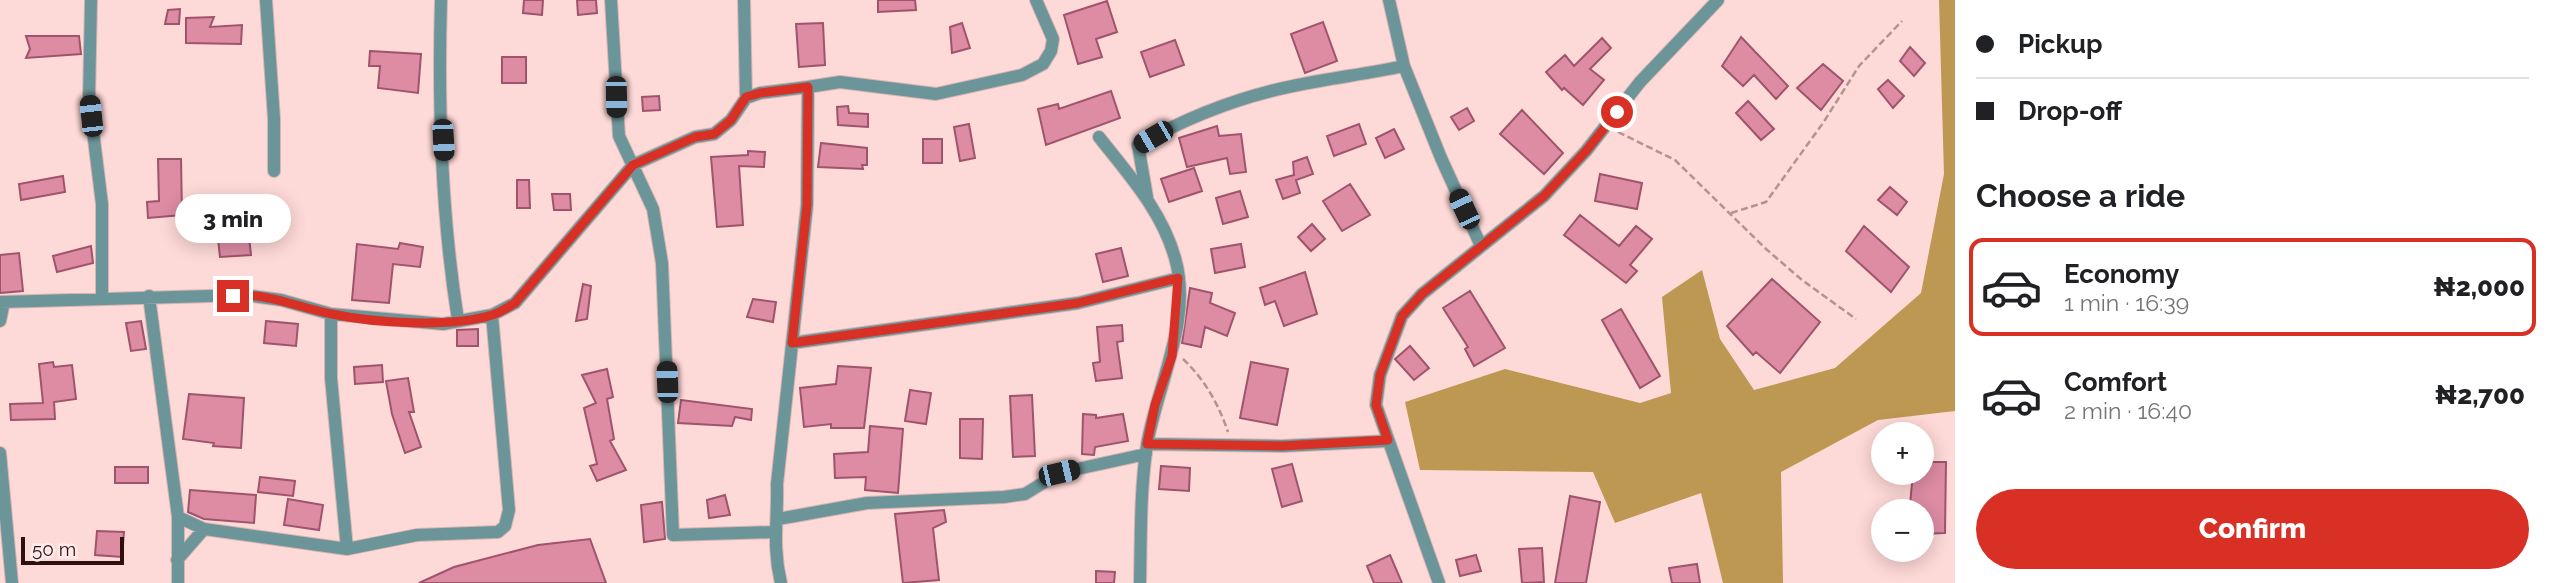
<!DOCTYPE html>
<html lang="en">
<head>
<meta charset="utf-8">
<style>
  :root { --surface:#fff; --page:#f2f2f2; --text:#202124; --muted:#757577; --line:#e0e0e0; --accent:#d93025 }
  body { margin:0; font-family:Raleway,sans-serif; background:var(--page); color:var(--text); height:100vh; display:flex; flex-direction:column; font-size:26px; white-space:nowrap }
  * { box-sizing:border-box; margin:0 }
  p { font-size:23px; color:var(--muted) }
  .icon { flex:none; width:38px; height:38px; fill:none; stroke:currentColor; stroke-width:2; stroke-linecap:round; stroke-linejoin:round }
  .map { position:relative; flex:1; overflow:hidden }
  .details { display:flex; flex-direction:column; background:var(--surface); width:595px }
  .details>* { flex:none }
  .guide { display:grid; align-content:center; height:154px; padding:0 21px; background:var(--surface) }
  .tools { position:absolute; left:1871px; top:422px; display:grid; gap:14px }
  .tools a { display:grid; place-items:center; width:63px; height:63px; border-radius:50%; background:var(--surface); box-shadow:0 4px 18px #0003; font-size:35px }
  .scale { position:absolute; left:21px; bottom:18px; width:103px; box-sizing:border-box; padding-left:7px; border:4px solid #2f1011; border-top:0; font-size:19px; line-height:24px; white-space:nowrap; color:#2f1011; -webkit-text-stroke:5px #feebea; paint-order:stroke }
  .end { position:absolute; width:32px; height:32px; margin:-16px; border:9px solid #d93025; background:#fff; box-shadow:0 0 0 4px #fff }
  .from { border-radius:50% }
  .bubble { position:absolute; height:49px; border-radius:24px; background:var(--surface); box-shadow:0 4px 18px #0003; font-size:23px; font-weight:800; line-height:49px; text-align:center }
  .car { position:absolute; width:21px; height:42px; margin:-21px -10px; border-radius:9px; box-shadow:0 0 5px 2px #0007; background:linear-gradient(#222 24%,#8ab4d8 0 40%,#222 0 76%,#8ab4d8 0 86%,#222 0) }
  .guide b { display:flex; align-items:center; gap:24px; height:66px; font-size:26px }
  .guide b+b { border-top:2px solid var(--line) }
  .guide i { width:18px; height:18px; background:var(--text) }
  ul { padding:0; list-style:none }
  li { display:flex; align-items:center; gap:21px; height:98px; margin:0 14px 10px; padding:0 7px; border:4px solid transparent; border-radius:14px }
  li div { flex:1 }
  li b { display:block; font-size:26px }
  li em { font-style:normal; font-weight:800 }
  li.on { border-color:var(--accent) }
  li>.icon { width:63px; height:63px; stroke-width:1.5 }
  h2 { padding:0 21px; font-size:32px; line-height:84px }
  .button { display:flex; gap:14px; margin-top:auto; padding:14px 21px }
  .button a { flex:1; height:80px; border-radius:42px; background:var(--accent); color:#fff; font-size:28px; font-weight:800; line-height:80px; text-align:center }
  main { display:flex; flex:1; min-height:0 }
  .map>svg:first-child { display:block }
  .forest { fill:#bd9852 }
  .building { fill:#dd8ca4; stroke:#9f546b; stroke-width:2 }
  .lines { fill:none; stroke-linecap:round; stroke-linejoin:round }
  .street-casing { stroke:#d8b5b3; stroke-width:14 }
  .path { stroke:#b49291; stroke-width:2.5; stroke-dasharray:7 3.5; stroke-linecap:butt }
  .street { stroke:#6b9598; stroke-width:12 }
  .route { stroke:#d93025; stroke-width:9 }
</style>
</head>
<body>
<main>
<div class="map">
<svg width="1955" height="583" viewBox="0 0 1955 583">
  <rect width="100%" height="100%" fill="#fdd9d7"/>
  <path class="forest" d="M1939,0H1955V411L1878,420L1781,472L1783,583H1723L1701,493L1615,523L1593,472L1420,470L1405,402L1505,369L1640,403L1671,393L1662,297L1702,270L1720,339L1754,390L1835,368L1921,293L1944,174Z"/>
  <path class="building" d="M524,0H543L542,15L523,13Z
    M577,0H596L597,13L578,15Z
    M878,0H915L916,10L878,12Z
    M1107,1L1117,32L1096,39L1102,57L1078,64L1064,15Z
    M180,9L179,24H165L168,10Z
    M214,17L210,27L242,25L241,44L186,43V18Z
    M1323,22L1337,61L1305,73L1291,34Z
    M823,23L825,65L799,67L796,24Z
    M962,23L970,48L952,53L950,27Z
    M26,36H79L81,54L26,58L30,49Z
    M1741,37L1788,86L1776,99L1754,75L1743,86L1722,66Z
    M1602,38L1611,48L1590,69L1604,80L1583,105L1564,88L1562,90L1546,72L1565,55L1574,66Z
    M1175,40L1184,65L1150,77L1141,52Z
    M1910,47L1925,63L1914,76L1900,61Z
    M370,51L421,54L418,93L378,88L380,66H369Z
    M502,57H526V83H502Z
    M1823,64L1843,81L1821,110L1797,88Z
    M1888,80L1904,96L1893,108L1878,89Z
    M1111,91L1120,118L1046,145L1038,109L1058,104L1059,109Z
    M659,96L660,110L643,111L642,97Z
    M1748,101L1774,129L1761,140L1736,113Z
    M848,106L849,113L868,114V127L838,125L837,107Z
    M1467,108L1474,121L1459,130L1451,117Z
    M1522,110L1563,153L1544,174L1500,134Z
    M969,124L975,158L960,161L954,127Z
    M1359,124L1366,144L1334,156L1327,136Z
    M1217,126L1219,136L1241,134L1246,172L1230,174L1227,158L1187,167L1179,138Z
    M1394,129L1404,149L1385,158L1376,138Z
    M923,139H942V163H923Z
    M821,143L867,148V165H862L863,169L818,167Z
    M748,151L765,152L764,167L739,166L743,225L717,227L711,157L748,155Z
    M1307,157L1313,174L1296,180L1300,193L1283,199L1276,180L1294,175L1293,162Z
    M158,159H181L182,215L148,218L147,202L159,201Z
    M1194,168L1202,191L1169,202L1161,179Z
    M1600,174L1642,183L1637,209L1595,201Z
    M63,176L65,192L21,200L19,184Z
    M517,180H529L530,208H517Z
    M1350,184L1370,215L1342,231L1323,201Z
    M1890,187L1907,202L1897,215L1878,200Z
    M1240,191L1248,217L1223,224L1216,198Z
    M552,194H570L571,210H554Z
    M1580,215L1619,246L1636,226L1652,239L1630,265L1637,271L1626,283L1564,235Z
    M1312,224L1325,239L1311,251L1298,237Z
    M1864,226L1909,267L1891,292L1846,251Z
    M249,236L251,255L220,257L218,239Z
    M400,243L423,247L420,267L393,264L389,303L352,300L357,244L398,249Z
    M1241,244L1245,267L1215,273L1211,249Z
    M91,246L93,263L57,272L53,256Z
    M1121,248L1128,276L1103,282L1096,254Z
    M19,253L23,291L0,293V255Z
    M1305,272L1317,314L1284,326L1275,301L1265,305L1260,288Z
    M1772,279L1820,322L1780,373L1756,352L1753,355L1727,326Z
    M583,284L591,286L587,319L576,321Z
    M1190,288L1212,293L1210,303L1235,313L1227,336L1205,327L1201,347L1182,343Z
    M1470,291L1505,348L1474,366L1465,349L1468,347L1443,308Z
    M753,299L776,302L773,322L747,317Z
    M1621,309L1660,376L1640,388L1602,320Z
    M141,321L146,349L131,351L126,323Z
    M266,321L298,324L296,346L264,343Z
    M1122,325L1123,341L1117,342L1122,378L1096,381L1093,363L1100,362L1097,327Z
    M478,329V346H457V330Z
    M1410,346L1429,368L1414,380L1395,359Z
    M53,362L54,367L72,365L76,399L54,402L55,419L11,420L10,404L43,403L39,364Z
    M1251,362L1288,369L1277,425L1240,418Z
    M382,365L383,382L355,384L354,367Z
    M838,366L871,368L864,428H831V424L804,427L800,388L836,384Z
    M607,369L613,397L607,399L614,439L610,441L626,470L597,481L590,466L597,464L584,408L596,403L582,375Z
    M408,378L414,412H409L421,447L405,453L392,414L386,381Z
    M910,390L931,393L926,424L905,421Z
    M189,394L244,398L241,448L213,446L214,443L183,439Z
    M1032,395L1035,456L1013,457L1010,396Z
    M681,400L752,409L751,420L735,417L732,426L678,423Z
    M1083,414L1096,415V418L1123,414L1128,441L1095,447L1094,455L1082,454Z
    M960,419H983L982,459L960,458Z
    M870,426L903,429L898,493L865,490L866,477L835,478L834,454L868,452Z
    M1922,462H1946L1945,533L1922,534V511H1914V505H1910L1913,472H1922Z
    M1292,464L1302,501L1282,507L1272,469Z
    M1161,466L1190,468L1189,491L1159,489Z
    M115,467H148V483H115Z
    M260,477L295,481L293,496L258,492Z
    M190,490L256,495L254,523L204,519L188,512Z
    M725,495L730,515L709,518L707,500Z
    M1570,496L1600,502L1586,583H1555Z
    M288,499L323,505L319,530L284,525Z
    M662,502L665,539L644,542L641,505Z
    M944,510L946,522L933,528L939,580L903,583L895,514Z
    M97,531L124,532L122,557L95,555Z
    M590,539L606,583H419L454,567L538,545Z
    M1542,548L1544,582L1522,583L1519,549Z
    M1390,555L1402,583H1374L1367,566Z
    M1476,555L1481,571L1460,576L1456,560Z
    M1697,564L1700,583H1672L1669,568Z
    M1096,571L1115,572L1114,583H1096Z"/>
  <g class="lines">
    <g class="street-casing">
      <path id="street" d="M91,0L89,99L102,204V298
        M266,0L274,119V171
        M441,0C438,102 442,219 458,320
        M611,0L619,136L653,209L662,263L673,535L775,532
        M744,0L746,98
        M1389,0L1404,66L1441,158L1481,246
        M1099,137C1128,174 1162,211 1175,258C1193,320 1157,385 1147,445C1140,490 1141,537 1140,583
        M1147,197L1138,145C1186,118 1239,97 1293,86C1330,78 1367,74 1404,66
        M149,296L178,517V583
        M0,302L245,295L281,300L331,314L443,324L492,315L515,303L633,165L695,137L714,134L731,120L746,98L760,93L808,87
        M331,314V378L347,549
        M0,321L4,302
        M792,343L1078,303L1179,278
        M1147,444L1282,446L1388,441
        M0,453L12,583
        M178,517L204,529L347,549L417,535L498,532L505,526L509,510L492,315
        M778,519L867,503L1004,497L1025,494L1059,473L1146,454
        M177,560L204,529
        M781,583C772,546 778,520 777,484L807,205L808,87L840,82L936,94L1022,75L1043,64L1051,51L1053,39L1036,0
        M1439,583L1376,405L1380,375L1402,316L1422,294L1544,196L1586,151L1640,82L1718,0"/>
    </g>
    <path class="path" d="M1618,132L1675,160L1766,249L1802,280L1856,319
      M1731,213L1766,202L1823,123L1859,66L1902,21
      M1183,359C1205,380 1218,403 1228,432"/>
    <use href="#street" class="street"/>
  </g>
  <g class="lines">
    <path class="route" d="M233,296C267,292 299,308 332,314C374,323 451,328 492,315C500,313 508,307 515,303L633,165L695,137L714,134L731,120L746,97L760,93L808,87L807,205L792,343L1078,303L1178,278L1172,356L1155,405L1147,444L1282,446L1388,440L1376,405L1380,375L1402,316L1422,294L1544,196L1586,151L1617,112"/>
  </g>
</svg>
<div class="tools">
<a>+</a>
<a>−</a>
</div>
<div class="scale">50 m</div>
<i class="end from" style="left:1617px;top:112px"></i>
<i class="end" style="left:233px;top:296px"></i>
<div class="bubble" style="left:175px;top:194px;width:116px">3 min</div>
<i class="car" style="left:616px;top:97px;rotate:179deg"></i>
<i class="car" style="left:91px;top:116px;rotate:354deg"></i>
<i class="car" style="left:1153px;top:137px;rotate:240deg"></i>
<i class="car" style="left:443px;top:140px;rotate:177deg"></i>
<i class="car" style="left:1464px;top:209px;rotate:335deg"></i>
<i class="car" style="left:667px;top:382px;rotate:358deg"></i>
<i class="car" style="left:1059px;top:473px;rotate:77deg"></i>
</div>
<section class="details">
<div class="guide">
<b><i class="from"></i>Pickup</b>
<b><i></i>Drop-off</b>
</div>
<h2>Choose a ride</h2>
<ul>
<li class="on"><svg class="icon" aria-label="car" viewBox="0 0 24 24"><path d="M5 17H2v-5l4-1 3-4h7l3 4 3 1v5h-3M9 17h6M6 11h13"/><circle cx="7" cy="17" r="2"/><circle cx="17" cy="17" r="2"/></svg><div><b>Economy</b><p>1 min · 16:39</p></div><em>₦2,000</em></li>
<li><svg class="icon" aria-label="car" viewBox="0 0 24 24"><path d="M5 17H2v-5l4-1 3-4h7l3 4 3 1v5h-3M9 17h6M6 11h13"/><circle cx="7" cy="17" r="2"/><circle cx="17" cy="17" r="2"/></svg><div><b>Comfort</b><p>2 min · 16:40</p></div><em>₦2,700</em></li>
</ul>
<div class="button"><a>Confirm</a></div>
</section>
</main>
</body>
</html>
